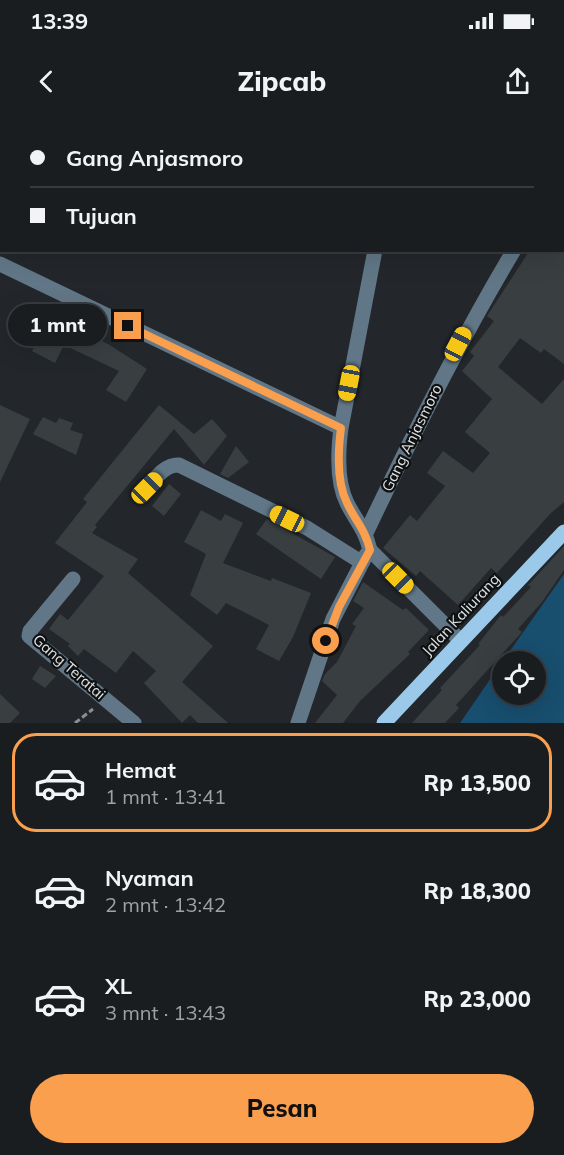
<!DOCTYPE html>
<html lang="id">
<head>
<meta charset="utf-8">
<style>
  :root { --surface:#1a1d20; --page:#232629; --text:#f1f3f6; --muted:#9fa2a5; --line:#383b3e; --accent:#fa9f4e }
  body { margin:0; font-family:Mulish,sans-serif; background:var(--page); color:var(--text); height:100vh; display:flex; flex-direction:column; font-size:22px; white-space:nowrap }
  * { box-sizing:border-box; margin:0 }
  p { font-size:20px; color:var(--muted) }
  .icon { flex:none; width:33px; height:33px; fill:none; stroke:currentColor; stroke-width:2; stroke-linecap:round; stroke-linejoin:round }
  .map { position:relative; height:603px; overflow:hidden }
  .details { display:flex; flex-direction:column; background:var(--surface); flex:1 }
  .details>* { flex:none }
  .guide { position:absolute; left:0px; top:0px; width:564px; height:132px; box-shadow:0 6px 24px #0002,0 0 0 2px var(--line); display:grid; align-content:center; height:132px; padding:0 30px; background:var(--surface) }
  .controls { position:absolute; left:492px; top:531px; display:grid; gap:12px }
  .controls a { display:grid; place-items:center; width:54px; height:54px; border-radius:50%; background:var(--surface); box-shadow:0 6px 24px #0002,0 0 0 2px var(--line); font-size:30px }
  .end { position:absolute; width:27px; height:27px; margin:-14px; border:8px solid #fa9f4e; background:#111; box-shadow:0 0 0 3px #111 }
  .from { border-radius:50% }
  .bubble { position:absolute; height:42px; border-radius:21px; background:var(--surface); box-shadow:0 6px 24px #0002,0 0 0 2px var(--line); font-size:20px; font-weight:800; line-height:42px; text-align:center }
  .car { position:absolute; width:18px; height:36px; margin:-18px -9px; border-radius:8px; box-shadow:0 0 4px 2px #0007; background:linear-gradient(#f5c518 24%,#345 0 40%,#f5c518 0 76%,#345 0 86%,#f5c518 0) }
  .guide b { display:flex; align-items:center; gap:21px; height:57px; font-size:22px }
  .guide b+b { border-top:2px solid var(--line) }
  .guide i { width:15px; height:15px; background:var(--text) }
  ul { padding:10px 0 0; list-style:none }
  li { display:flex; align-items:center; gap:18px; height:99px; margin:0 12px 9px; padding:0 18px; border:3px solid transparent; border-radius:24px }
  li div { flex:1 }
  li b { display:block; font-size:22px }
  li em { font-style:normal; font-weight:800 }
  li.on { border-color:var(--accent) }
  li>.icon { width:54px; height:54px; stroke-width:1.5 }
  .action { display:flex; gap:12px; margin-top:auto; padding:12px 30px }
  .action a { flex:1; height:69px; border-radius:36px; background:var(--accent); color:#111; font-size:24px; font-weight:800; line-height:69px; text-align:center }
  .status { display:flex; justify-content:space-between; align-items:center; height:42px; padding:0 30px; background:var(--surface); direction:ltr }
  .status svg { height:16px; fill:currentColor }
  header { display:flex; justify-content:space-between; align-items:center; height:78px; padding:0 30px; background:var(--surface); font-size:27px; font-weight:800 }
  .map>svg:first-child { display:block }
  .green { fill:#184e6e }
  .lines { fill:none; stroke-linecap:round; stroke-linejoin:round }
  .river { stroke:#001425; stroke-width:32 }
  .building { fill:#393e41 }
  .path { stroke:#8a8e91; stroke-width:3; stroke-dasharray:6 3; stroke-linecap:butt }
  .minor { stroke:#617787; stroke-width:15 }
  .major { stroke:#9ac9ea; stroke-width:15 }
  .route { stroke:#fa9f4e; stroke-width:8 }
  .labels { text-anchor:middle; stroke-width:4.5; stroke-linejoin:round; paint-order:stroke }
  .street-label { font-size:15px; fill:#dfe2e4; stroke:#0e1011 }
</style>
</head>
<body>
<div class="status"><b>13:39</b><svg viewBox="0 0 49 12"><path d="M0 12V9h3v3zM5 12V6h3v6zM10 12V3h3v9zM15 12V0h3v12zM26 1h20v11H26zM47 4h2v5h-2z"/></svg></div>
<header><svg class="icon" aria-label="back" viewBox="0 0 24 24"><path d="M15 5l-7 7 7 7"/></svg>Zipcab<svg class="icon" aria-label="share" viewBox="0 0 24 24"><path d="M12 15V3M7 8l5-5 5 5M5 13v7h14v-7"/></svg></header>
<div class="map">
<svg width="564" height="603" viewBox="0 0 564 603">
  <rect width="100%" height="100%" fill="#23272b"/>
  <path class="green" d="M564,454V603H460L502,542V574H536V542L503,541Z"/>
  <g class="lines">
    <path class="river" d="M385,2V0"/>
  </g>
  <path class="building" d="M530,130H564V244L544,229L541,233L520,218L498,247L542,284L564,259V382L550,394L497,453L491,448L458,485L420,451L416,456L383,428L410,395L417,401L445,366L427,353L443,331L473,353L490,333L465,312L492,279L462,251L474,236L470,232L494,201L487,196Z
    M48,200L83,217L85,213L108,224L147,249L126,282L106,270L119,251L64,225L55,243L32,231Z
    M0,285L30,299L0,362Z
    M159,285L194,314L212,299L227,316L204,345L174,309L95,405L97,407L92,413L138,439L128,453L213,526L182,562L228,603H198L190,595L182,603L144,563L156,551L133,531L116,553L84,529L78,536L68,526L70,524L49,509L60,494L68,500L104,456L55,423L87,382L83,379Z
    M43,297L56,303L59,298L73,303L70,310L83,314L76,335L33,314Z
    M236,326L249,342L228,358L220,354Z
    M169,364L181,374L164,396L152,386Z
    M201,390L221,401L225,394L243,403L223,443L271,461L272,458L311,473L293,517L279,541L256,529L269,505L226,483L217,495L190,475L206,434L184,422Z
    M267,399L335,437L321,459L256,414Z
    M564,426V450L542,482L518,509L522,512L456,585L459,588L445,603H412L442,570L440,568L480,525L478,524L501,495L503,497L531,467L528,465L531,462Z
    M363,462L403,490L406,488L429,510L408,532L410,534L360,581L343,603H315L337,575L322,561L325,554L337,542L356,506L352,504L364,488L353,481Z
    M40,546L56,556L45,568L32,559Z
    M0,574L20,593L10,603H0Z"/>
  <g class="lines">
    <path class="path" d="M75,603L93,589"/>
    <path class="minor" d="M543,0L546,2
      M399,2L400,0
      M562,9L564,10
      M562,50L564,47
      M562,66L564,67
      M375,130L341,308C338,331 336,361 347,383C356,401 365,409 370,430L461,521
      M0,144L341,308
      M147,368C155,359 165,344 179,345L307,408L361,442
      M366,413C412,316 459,222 514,130
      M73,459L30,511L29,516L134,603
      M298,603L333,499L366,435"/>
    <path class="major" d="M384,603L564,412"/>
  </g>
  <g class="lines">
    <path class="route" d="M128,206L341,308C338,331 336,361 347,383C356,402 365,409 370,430L339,487L326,521"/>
  </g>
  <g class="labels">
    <g class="street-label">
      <text transform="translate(412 318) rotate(-64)" y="5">Gang Anjasmoro</text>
      <text transform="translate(461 495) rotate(-47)" y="5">Jalan Kaliurang</text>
      <text transform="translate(69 547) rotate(41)" y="5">Gang Teratai</text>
    </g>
  </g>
</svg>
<div class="controls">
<a><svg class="icon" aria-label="locate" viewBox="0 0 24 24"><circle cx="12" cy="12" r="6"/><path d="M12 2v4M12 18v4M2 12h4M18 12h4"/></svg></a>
</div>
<i class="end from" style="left:326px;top:521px"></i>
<i class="end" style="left:128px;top:206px"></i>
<div class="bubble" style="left:8px;top:184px;width:99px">1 mnt</div>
<i class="car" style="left:458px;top:224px;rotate:28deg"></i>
<i class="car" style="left:349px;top:263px;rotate:191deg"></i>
<i class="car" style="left:147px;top:368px;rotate:45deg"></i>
<i class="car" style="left:287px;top:399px;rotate:296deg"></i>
<i class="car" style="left:398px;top:458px;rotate:135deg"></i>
<div class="guide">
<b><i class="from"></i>Gang Anjasmoro</b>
<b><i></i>Tujuan</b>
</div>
</div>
<section class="details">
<ul>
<li class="on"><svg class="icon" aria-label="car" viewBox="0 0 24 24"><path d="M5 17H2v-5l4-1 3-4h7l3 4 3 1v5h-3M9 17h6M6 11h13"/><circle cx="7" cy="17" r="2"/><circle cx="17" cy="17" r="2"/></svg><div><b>Hemat</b><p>1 mnt · 13:41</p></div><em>Rp 13,500</em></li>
<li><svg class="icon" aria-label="car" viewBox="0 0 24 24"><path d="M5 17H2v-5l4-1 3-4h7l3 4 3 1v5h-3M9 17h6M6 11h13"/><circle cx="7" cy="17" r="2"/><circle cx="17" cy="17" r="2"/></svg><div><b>Nyaman</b><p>2 mnt · 13:42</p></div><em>Rp 18,300</em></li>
<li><svg class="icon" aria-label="car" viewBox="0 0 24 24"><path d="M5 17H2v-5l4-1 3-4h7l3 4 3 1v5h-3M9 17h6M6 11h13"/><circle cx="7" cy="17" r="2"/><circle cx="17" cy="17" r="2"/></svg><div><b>XL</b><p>3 mnt · 13:43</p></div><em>Rp 23,000</em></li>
</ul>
<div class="action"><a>Pesan</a></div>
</section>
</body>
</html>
